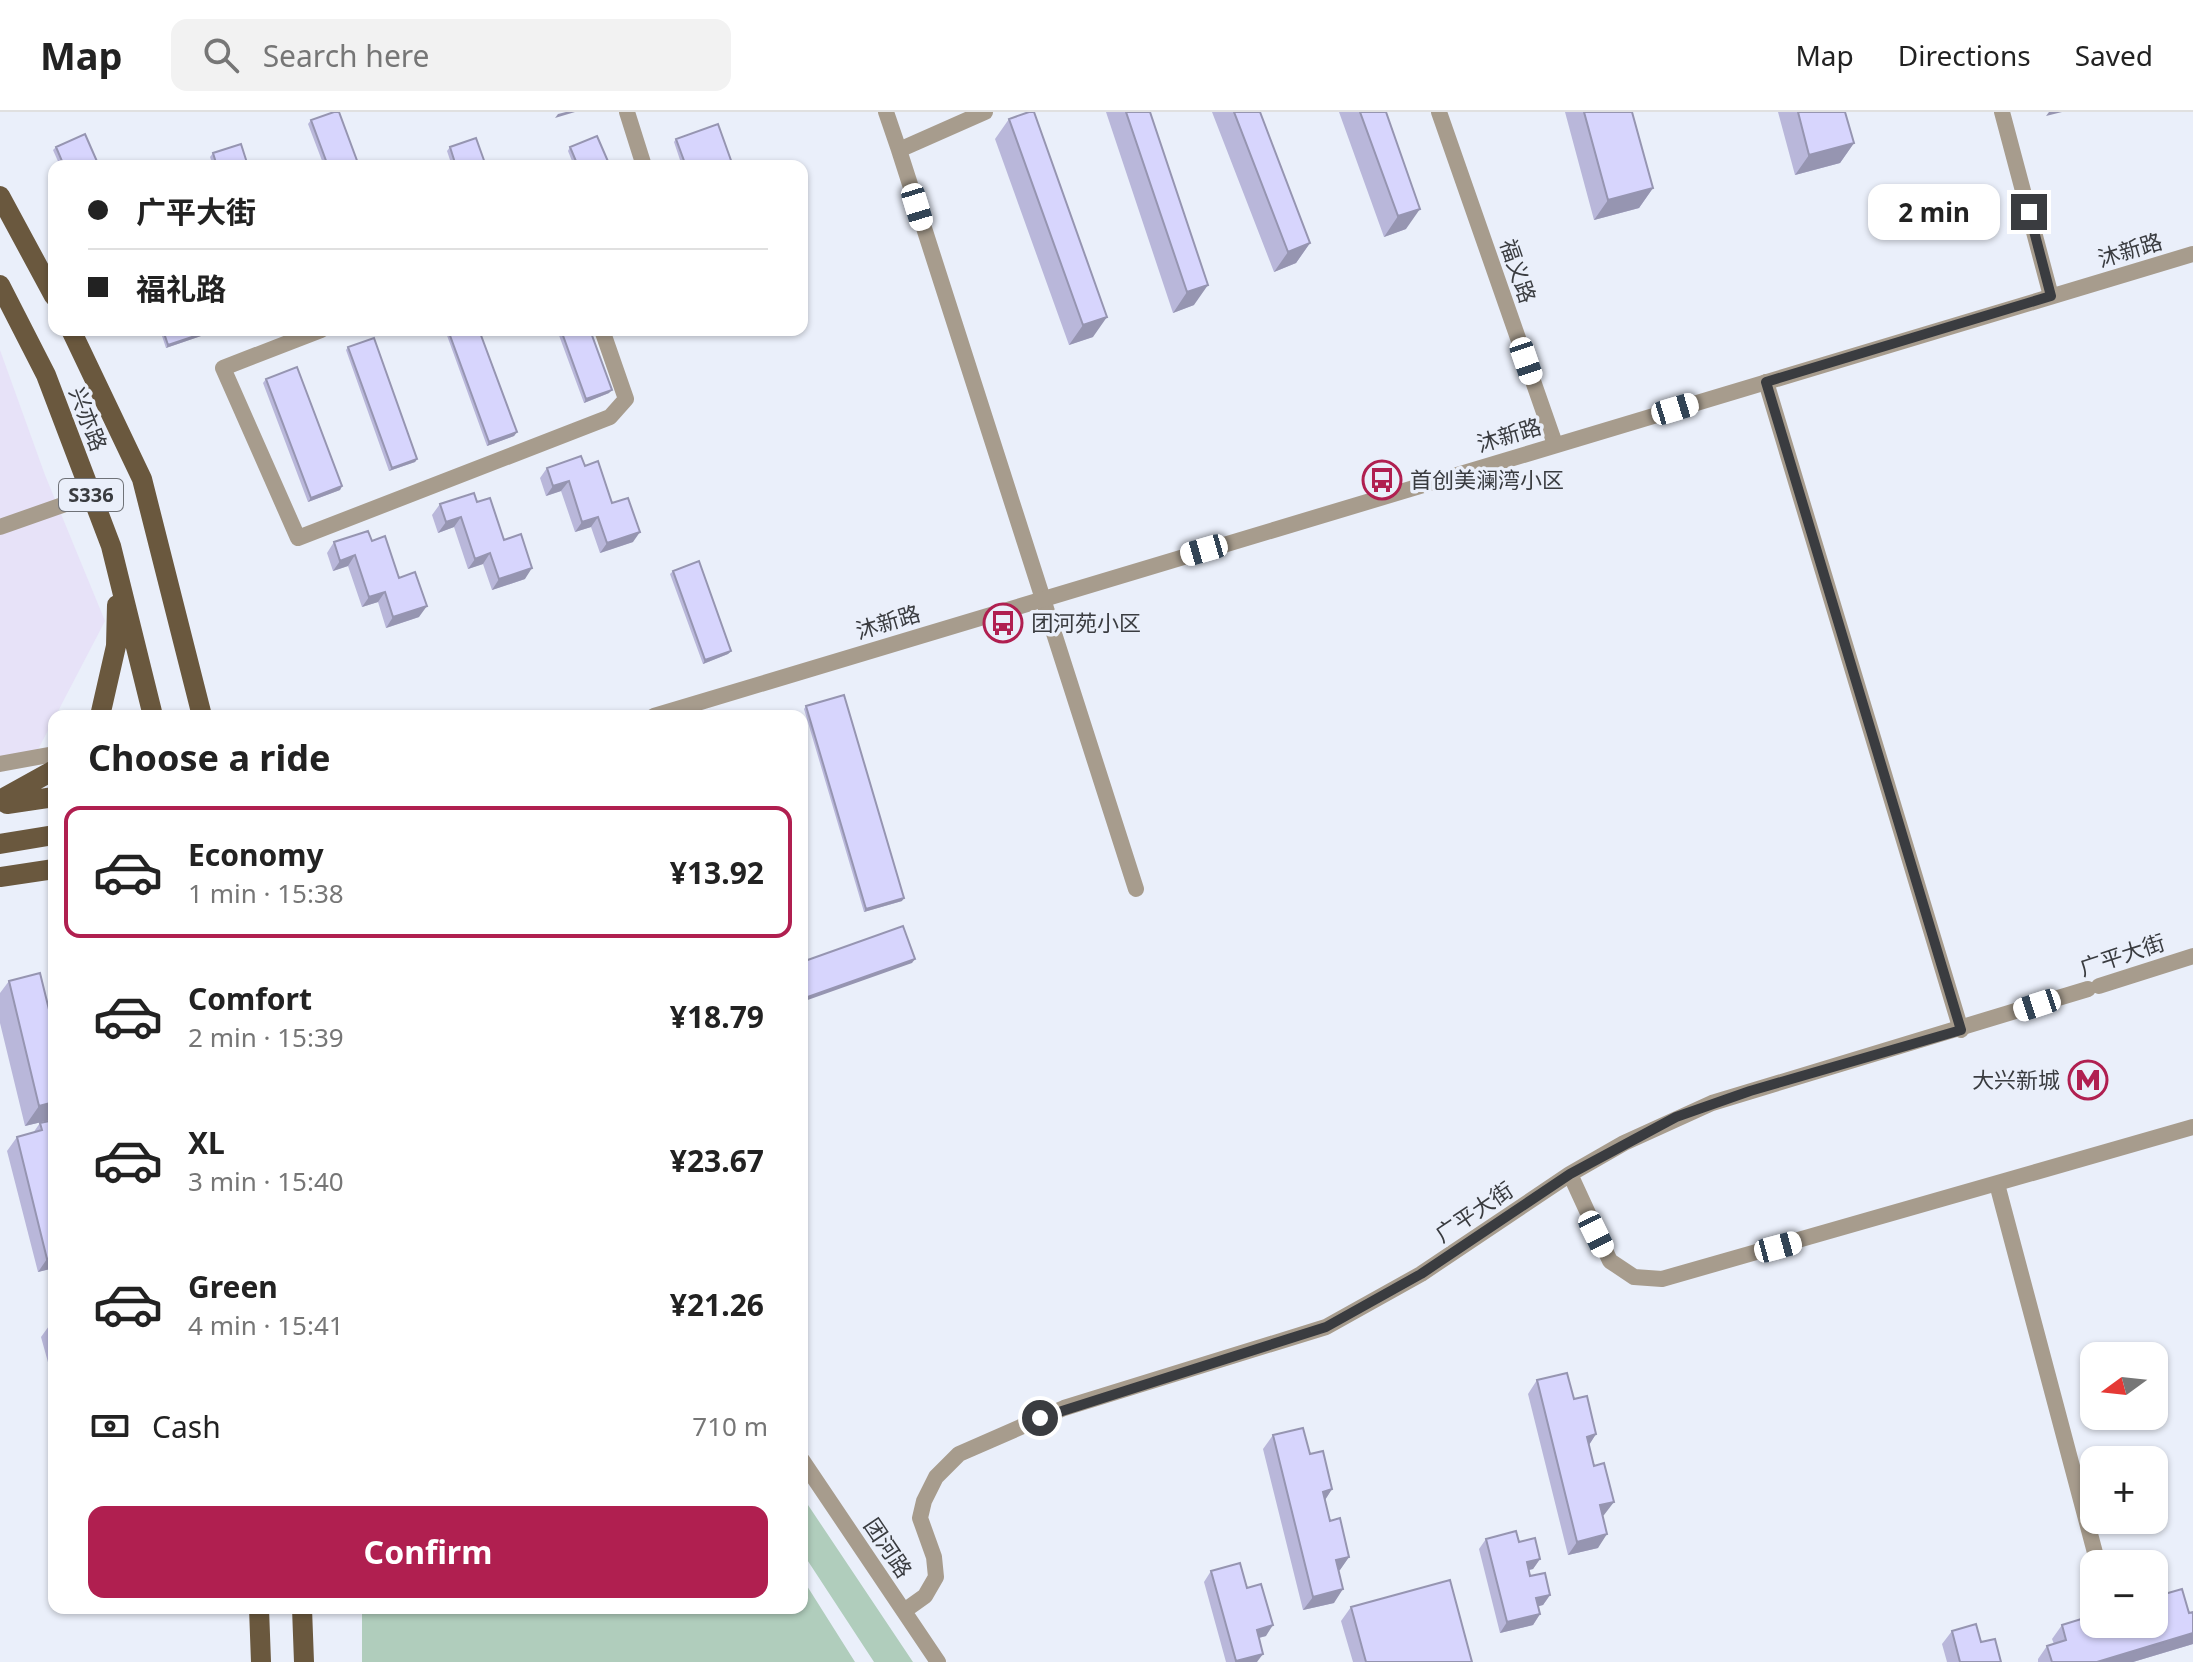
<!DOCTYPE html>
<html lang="en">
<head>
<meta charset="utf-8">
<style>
  :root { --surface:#fff; --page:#f2f2f2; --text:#222; --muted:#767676; --line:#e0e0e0; --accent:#b01f50 }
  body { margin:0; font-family:"Noto Sans","Noto Sans SC",sans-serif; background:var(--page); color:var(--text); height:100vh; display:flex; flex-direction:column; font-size:30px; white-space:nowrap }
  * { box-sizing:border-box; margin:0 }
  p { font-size:26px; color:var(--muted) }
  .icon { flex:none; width:44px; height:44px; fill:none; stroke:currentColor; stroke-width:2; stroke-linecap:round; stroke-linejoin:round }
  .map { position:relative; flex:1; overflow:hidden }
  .panel { position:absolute; left:48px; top:598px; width:760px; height:904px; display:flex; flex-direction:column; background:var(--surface); border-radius:16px; box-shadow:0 2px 6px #0004 }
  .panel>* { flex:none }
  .guide { position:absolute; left:48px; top:48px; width:760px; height:176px; border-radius:16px; box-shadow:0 2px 6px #0004; display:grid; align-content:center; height:176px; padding:0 40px; background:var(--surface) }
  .needle { width:52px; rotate:255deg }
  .fabs { position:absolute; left:2080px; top:1230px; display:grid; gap:16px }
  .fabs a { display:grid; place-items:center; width:88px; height:88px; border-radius:16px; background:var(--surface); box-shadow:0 2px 6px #0004; font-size:40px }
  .end { position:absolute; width:36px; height:36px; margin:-18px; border:10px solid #3a3c40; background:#fff; box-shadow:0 0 0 4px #fff }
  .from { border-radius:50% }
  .bubble { position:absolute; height:56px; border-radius:16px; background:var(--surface); box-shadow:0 2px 6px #0004; font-size:26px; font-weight:700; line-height:56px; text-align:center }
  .car { position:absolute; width:24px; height:48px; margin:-24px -12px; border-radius:10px; box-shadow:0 0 6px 2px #0007; background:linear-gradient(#fff 24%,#345 0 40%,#fff 0 76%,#345 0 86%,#fff 0) }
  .guide b { display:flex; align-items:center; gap:28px; height:76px; font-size:30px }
  .guide b+b { border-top:2px solid var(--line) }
  .guide i { width:20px; height:20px; background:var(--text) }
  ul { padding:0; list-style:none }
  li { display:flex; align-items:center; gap:24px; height:132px; margin:0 16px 12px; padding:0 24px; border:4px solid transparent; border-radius:16px }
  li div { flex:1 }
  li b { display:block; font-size:30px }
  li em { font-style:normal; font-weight:700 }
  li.active { border-color:var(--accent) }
  li>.icon { width:72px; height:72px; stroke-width:1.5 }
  h2 { padding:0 40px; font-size:36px; line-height:96px }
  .pay { display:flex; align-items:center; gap:20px; height:88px; padding:0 40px; font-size:30px }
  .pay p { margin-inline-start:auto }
  .primary-button { display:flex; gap:16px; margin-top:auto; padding:16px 40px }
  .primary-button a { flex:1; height:92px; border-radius:16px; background:var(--accent); color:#fff; font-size:32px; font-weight:700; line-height:92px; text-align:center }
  header { display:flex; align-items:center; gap:48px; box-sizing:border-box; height:112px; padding:0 40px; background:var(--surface); border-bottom:2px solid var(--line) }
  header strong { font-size:38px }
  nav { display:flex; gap:44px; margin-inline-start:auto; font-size:28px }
  .search { width:560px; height:72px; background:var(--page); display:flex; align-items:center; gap:20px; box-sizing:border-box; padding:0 28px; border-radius:16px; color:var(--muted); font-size:30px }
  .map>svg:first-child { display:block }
  .commercial { fill:#e7e2f8 }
  .green { fill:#b0cdbc }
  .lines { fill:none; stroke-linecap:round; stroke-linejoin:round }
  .minor { stroke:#a79c8d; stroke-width:16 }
  .tertiary { stroke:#a79c8d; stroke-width:16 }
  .primary { stroke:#6a583e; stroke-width:20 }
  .wall { fill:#b9b7da }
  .shaded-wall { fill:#9695b1 }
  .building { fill:#d7d5fd; stroke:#9695b1; stroke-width:2 }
  .route { stroke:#3a3c40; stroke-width:10 }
  .labels { text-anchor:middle; stroke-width:7; stroke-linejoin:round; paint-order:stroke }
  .shield { fill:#eaeffa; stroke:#6f7278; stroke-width:2 }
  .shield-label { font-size:20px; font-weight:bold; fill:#3a3c40 }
  .street-label { font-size:22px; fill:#3a3c40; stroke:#eaeffa }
  .poi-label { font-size:22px; fill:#3a3c40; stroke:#eaeffa; text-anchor:start }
</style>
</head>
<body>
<header>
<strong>Map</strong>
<div class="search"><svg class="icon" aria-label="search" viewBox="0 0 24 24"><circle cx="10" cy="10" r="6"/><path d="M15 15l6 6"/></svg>Search here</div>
<nav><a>Map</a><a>Directions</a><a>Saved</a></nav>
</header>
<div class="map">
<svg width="2193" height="1550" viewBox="0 0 2193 1550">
  <rect width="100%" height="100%" fill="#eaeffa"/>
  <path class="commercial" d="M0,238L45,363L105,509L31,651L0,657Z"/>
  <path class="green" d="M802,1384L913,1550H874L802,1440Z
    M802,1466L855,1550H362V1499L370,1496H802Z"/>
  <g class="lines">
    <path class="minor" d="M627,0L644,54
      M886,0L899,38L985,0
      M1439,0L1555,332
      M2002,0L2051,184
      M899,38L1136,777
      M321,218L223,256L298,426L610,305L626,287L602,218
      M1766,270L1961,918
      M0,415L91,383
      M1997,1072L2098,1452"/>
    <path class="tertiary" d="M654,604L2193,142
      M0,652L54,642
      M2099,874L2193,844
      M1570,1062L1610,1149L1634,1165L1662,1167L2193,1015
      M802,1348L938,1550
      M904,1499L925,1484L936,1465L934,1445L920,1406L924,1389L936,1365L959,1342L1064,1296L1326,1215L1421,1162L1570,1062L1624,1031L1712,991L2088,877"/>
    <path class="primary" d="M0,84L54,184
      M0,173L46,263L111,434L153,604
      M71,218L142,367L202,604
      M100,604L116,534L117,493
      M0,688L54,658
      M7,692L54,685
      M0,732L54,723
      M0,765L54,757
      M259,1496L261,1550
      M302,1496L304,1550"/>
  </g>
  <path class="wall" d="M1106,0H1150L1194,193L1173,201Z
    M1212,0H1260L1310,131L1296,151L1274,160Z
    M1339,0H1386L1406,117L1384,125Z
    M1565,0H1632L1653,76L1639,96L1594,108Z
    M1778,0H1845L1854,31L1840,51L1795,63Z
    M1009,7L1093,225L1069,233L995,27Z
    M311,8L359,54H324L308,12Z
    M676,27L733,54H682L674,30Z
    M56,35L99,54H60L53,38Z
    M450,35L486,54H452L447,39Z
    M570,35L610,54H574L568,39Z
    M213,41L248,54H213L210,45Z
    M160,218H203L204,221L201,224L166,236Z
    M445,218H479L517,320L514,324L487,334Z
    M557,218H590L609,281L584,291Z
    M348,235L417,347L415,350L389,359L346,238Z
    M266,267L342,374L340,378L308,390L263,271Z
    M585,354L612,391L633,430L600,441L591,415L575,420L561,379L546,384L540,366L547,356Z
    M477,390L504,428L525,467L492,478L483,452L468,457L454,415L438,421L432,403L440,392Z
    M372,429L399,466L419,505L386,516L378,490L362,495L348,454L333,459L327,441L334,430Z
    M673,459L731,539L728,542L703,552L670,462Z
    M806,594L902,789L864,800L804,597Z
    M9,869L54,918V1007L25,1014L0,911V881Z
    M54,1008V1156L38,1160L7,1039L17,1025L33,1021L40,1011Z
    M54,1207V1272L41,1225Z
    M1537,1268L1574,1287L1596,1322L1589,1333L1604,1403L1603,1404L1598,1436L1568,1443L1528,1282Z
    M1273,1323L1310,1342L1332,1377L1325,1388L1330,1409L1349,1445L1339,1459L1334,1491L1303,1498L1263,1337Z
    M1486,1427L1519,1430L1540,1447L1533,1457L1529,1458L1530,1464L1550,1483L1543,1493L1538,1494L1540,1502L1533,1513L1500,1521L1479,1437Z
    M1211,1459L1247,1476L1266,1524L1259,1526L1257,1550H1226L1204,1470Z
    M1351,1495L1472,1550H1353L1341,1509Z
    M2189,1501L2193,1532L2133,1550H2038V1547L2047,1534L2054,1532L2052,1527L2062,1513Z
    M1952,1519L1981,1530L2001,1550H1947L1942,1532Z"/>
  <path class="shaded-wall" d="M566,0H575L555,6L558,2Z
    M2049,0H2062L2046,4Z
    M1854,31L1840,51L1795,63L1809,43Z
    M1653,76L1639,96L1594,108L1608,88Z
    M1420,97L1406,117L1384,125L1398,104Z
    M1310,131L1296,151L1274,160L1288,140Z
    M1208,173L1194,193L1173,201L1187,180Z
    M1107,205L1093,225L1069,233L1083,213Z
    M204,221L201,224L166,236L168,233Z
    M612,278L609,281L584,291L586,287Z
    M517,320L514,324L487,334L489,330Z
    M417,347L415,350L389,359L392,356Z
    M569,369L561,379L546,384L553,374Z
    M342,374L340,378L308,390L311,386Z
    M461,405L454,415L438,421L446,410Z
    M598,405L591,415L575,420L582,410Z
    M640,420L633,430L600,441L607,431Z
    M490,441L483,452L468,457L475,447Z
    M355,443L348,454L333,459L340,449Z
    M532,456L525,467L492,478L499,467Z
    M385,480L378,490L362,495L369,485Z
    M427,494L419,505L386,516L393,505Z
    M731,539L728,542L703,552L705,548Z
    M904,786L902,789L864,800L866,797Z
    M915,847L912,851L802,890V887Z
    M54,990V1007L25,1014L39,994Z
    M54,1145V1156L38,1160L47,1147Z
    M1596,1322L1587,1336V1325Z
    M1332,1377L1323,1391V1380Z
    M1614,1390L1604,1403L1590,1407L1600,1393Z
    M1607,1422L1598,1436L1568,1443L1577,1430Z
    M1349,1445L1340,1458L1326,1462L1336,1448Z
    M1540,1447L1533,1457L1519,1460L1527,1450Z
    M1343,1477L1334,1491L1303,1498L1313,1485Z
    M1550,1483L1543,1493L1528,1497L1536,1486Z
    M1540,1502L1533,1513L1500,1521L1507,1510Z
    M1273,1513L1266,1524L1250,1528L1257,1518Z
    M2193,1521V1532L2133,1550H2097Z
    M1263,1542L1257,1550H1235L1236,1549Z"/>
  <path class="building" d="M334,0H339L359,54H328L311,8Z
    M1029,0H1034L1107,205L1083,213L1009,7Z
    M1126,0H1150L1208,173L1187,180Z
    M1234,0H1260L1310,131L1288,140Z
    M1360,0H1386L1420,97L1398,104Z
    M1584,0H1632L1653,76L1608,88Z
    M1798,0H1845L1854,31L1809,43Z
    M718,12L733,54H686L676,27Z
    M85,22L99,54H64L56,35Z
    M597,24L610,54H578L570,35Z
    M476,26L486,54H456L450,35Z
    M241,32L248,54H217L213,41Z
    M163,218H203L204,221L168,233Z
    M448,218H479L517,320L489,330Z
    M561,218H590L612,278L586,287Z
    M374,226L417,347L392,356L348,235Z
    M297,255L342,374L311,386L266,267Z
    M581,344L585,354L598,349L612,391L628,386L640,420L607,431L598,405L582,410L569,369L553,374L547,356Z
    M474,381L477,390L490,386L504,428L521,422L532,456L499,467L490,441L475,447L461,405L446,410L440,392Z
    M368,419L372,429L385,424L399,466L415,460L427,494L393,505L385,480L369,485L355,443L340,449L334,430Z
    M699,449L731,539L705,548L673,459Z
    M844,583L904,786L866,797L806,594Z
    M903,814L915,847L802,887V850Z
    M40,861L54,918V990L39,994L9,869Z
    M54,1008V1145L47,1147L17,1025L42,1018L40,1011Z
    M1567,1261L1574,1287L1587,1284L1596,1322L1587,1325L1594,1354L1604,1351L1614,1390L1600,1393L1607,1422L1577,1430L1537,1268Z
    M1303,1316L1310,1342L1323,1339L1332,1377L1323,1380L1330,1409L1340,1406L1349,1445L1336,1448L1343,1477L1313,1485L1273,1323Z
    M1516,1419L1519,1430L1535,1426L1540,1447L1527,1450L1530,1464L1545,1461L1550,1483L1536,1486L1540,1502L1507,1510L1486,1427Z
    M1240,1451L1247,1476L1261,1472L1273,1513L1257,1518L1263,1542L1236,1549L1211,1459Z
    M1450,1468L1472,1550H1366L1351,1495Z
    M2182,1477L2189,1501L2193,1500V1521L2097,1550H2052L2047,1534L2066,1528L2062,1513L2094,1503V1512H2154V1485Z
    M1976,1512L1981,1530L1995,1527L2001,1550H1960L1952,1519Z"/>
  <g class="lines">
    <path class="route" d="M1040,1306L1326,1215L1421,1162L1570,1062L1676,1005L1750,979L1961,918L1766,270L2051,184L2029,100"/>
  </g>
  <defs>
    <g id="bus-ring" transform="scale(2)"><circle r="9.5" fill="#eaeffa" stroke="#b01f50" stroke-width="1.5"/><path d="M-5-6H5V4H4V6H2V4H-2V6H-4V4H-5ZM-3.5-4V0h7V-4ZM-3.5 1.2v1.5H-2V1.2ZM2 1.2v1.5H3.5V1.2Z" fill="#b01f50"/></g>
    <g id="metro-ring" transform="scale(2)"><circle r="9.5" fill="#eaeffa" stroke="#b01f50" stroke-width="1.5"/><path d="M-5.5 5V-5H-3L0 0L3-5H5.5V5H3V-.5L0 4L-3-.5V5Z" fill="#b01f50"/></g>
  </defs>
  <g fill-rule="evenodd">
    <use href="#bus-ring" x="1382" y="368"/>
    <use href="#bus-ring" x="1003" y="511"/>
    <use href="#metro-ring" x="2088" y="968"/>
  </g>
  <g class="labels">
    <rect class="shield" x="59" y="367" width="64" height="32" rx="6"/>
    <g class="shield-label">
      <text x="91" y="390">S336</text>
    </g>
    <g class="street-label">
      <text transform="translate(2130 138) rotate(-17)" y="8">沐新路</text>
      <text transform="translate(1518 159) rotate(71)" y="8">福义路</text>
      <text transform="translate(88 307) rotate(69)" y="8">兴亦路</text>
      <text transform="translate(1509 323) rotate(-17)" y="8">沐新路</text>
      <text transform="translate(888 510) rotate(-17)" y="8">沐新路</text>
      <text transform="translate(2122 843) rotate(-18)" y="8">广平大街</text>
      <text transform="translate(1474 1100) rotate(-34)" y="8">广平大街</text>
      <text transform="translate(888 1436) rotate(56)" y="8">团河路</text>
    </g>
    <g class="poi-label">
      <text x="1410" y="376">首创美澜湾小区</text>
      <text x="1031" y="519">团河苑小区</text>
      <text x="2060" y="976" text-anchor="end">大兴新城</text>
    </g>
  </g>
</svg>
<div class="fabs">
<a><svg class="needle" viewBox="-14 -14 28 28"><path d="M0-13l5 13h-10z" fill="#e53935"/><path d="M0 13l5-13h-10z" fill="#767676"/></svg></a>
<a>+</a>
<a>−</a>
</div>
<i class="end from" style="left:1040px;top:1306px"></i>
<i class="end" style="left:2029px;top:100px"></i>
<div class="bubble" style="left:1868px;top:72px;width:132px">2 min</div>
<i class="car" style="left:917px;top:95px;rotate:163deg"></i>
<i class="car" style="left:1526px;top:249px;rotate:161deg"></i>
<i class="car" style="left:1675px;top:297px;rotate:73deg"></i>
<i class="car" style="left:1204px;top:438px;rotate:254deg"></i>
<i class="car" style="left:2037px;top:893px;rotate:252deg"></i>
<i class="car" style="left:1596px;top:1122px;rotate:154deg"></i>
<i class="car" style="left:1778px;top:1135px;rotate:75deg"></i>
<div class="guide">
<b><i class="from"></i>广平大街</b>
<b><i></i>福礼路</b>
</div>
<section class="panel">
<h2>Choose a ride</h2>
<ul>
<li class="active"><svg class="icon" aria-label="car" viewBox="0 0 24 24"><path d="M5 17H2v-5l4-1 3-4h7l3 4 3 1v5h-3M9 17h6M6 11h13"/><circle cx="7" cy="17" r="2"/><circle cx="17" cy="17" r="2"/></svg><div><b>Economy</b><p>1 min · 15:38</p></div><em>¥13.92</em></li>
<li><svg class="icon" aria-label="car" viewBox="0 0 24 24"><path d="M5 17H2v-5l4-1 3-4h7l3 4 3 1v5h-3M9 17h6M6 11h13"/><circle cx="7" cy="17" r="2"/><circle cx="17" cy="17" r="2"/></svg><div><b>Comfort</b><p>2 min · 15:39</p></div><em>¥18.79</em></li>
<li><svg class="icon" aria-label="car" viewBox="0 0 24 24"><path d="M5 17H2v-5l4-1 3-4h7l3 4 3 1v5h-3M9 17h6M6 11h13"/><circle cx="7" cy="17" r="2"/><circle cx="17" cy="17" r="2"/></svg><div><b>XL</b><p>3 min · 15:40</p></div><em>¥23.67</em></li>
<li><svg class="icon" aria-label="car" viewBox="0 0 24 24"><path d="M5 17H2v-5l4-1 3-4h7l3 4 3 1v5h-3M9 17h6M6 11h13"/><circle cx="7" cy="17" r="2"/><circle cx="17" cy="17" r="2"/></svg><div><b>Green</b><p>4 min · 15:41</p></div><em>¥21.26</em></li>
</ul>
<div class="pay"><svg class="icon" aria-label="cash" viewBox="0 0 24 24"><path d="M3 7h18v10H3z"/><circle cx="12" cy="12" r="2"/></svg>Cash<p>710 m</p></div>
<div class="primary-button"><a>Confirm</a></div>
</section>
</div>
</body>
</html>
